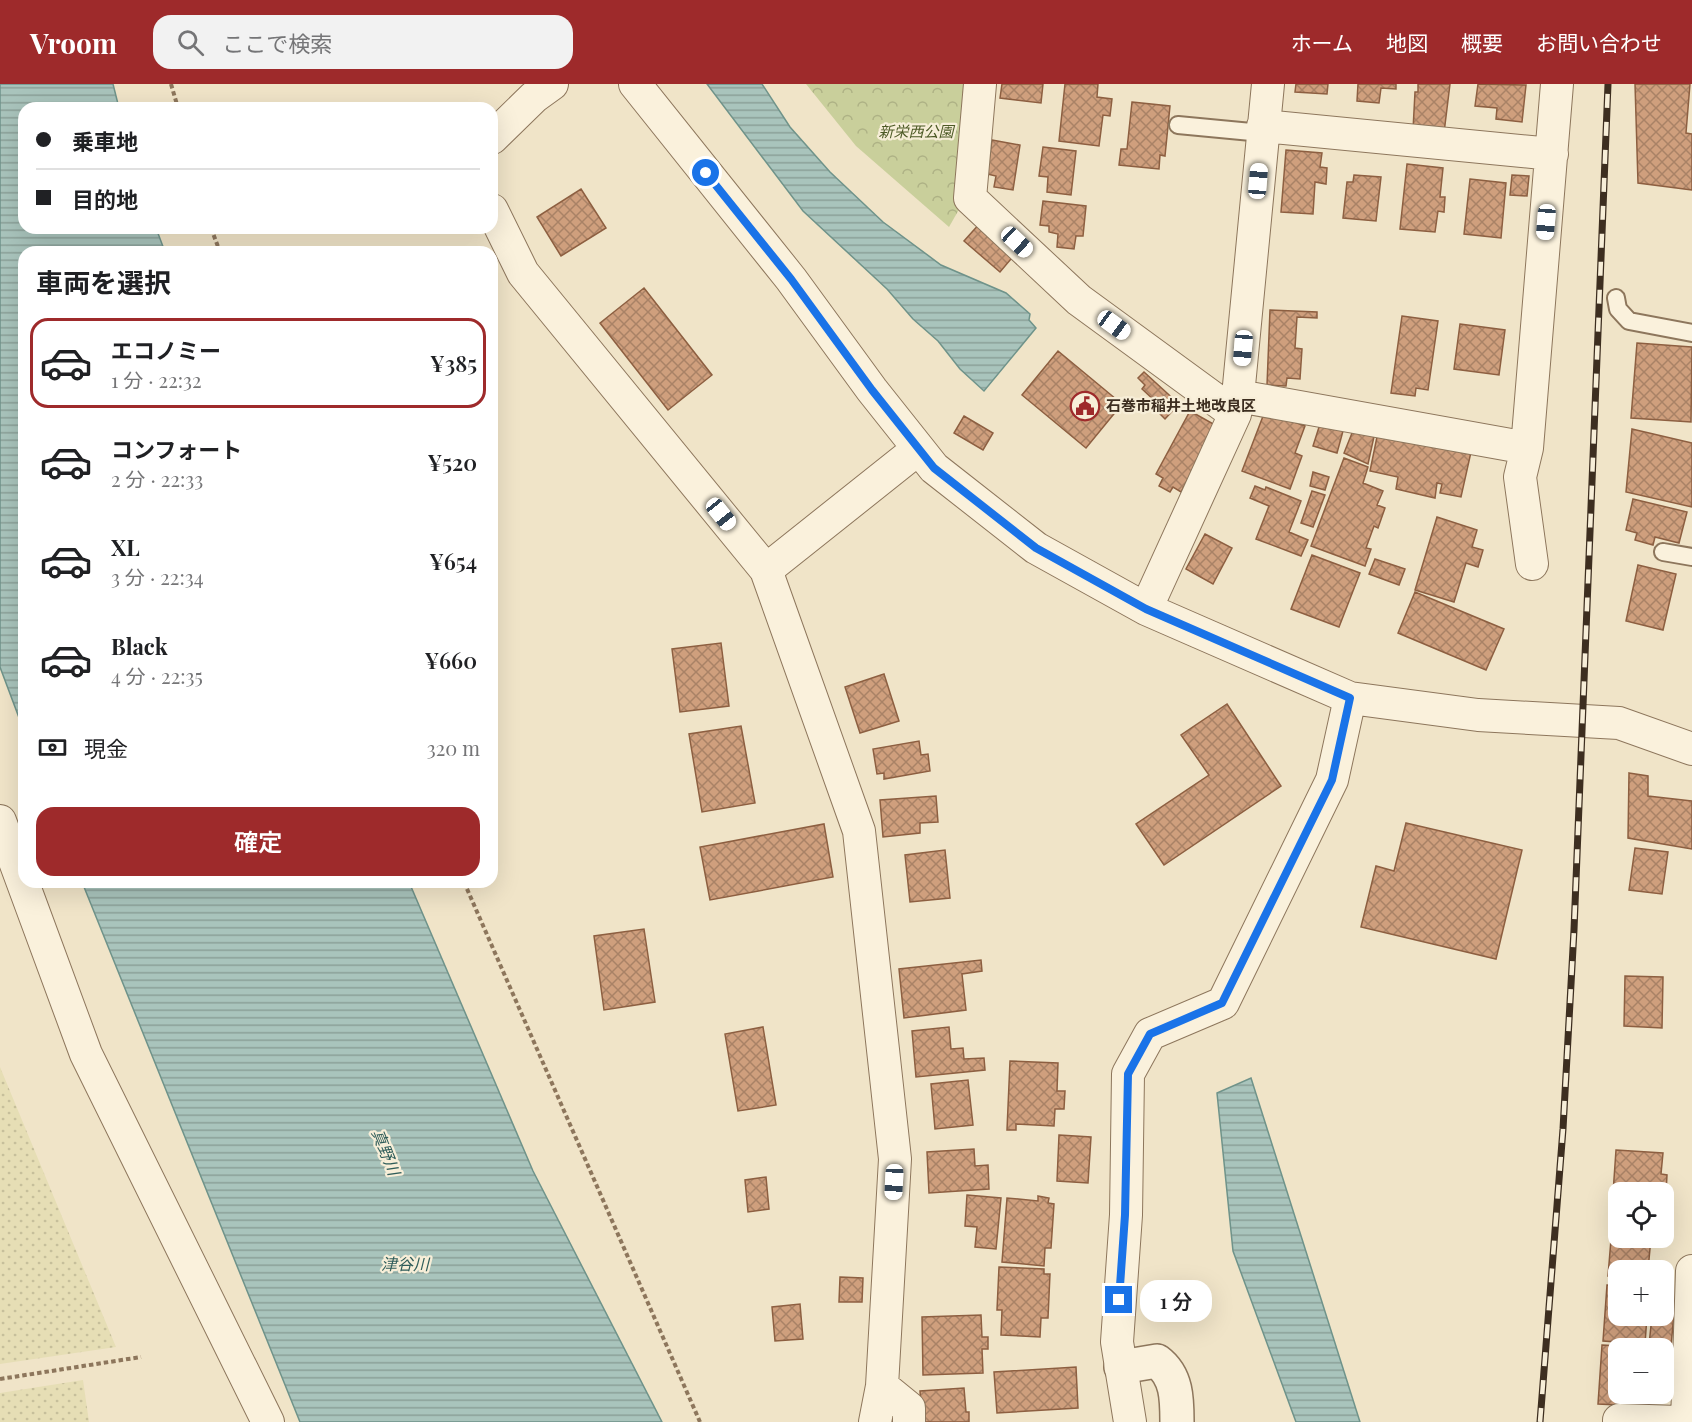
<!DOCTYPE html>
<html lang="ja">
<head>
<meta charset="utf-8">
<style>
  :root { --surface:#fff; --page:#f2f2f2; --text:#202124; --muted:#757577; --line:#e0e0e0; --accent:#9e2a2b }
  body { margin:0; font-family:"Playfair Display","Noto Sans JP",serif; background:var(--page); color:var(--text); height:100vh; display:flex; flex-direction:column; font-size:22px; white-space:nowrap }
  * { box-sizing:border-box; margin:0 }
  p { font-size:20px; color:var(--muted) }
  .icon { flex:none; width:33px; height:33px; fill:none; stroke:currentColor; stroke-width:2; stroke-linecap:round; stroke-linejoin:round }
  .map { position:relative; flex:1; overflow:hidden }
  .sheet { position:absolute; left:18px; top:162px; width:480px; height:642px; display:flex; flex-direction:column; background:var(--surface); border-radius:18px; box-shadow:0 6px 24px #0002 }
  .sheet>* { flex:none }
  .hud { position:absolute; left:18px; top:18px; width:480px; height:132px; border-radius:18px; box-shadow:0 6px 24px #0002; display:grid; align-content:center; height:132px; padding:0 18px; background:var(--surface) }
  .controls { position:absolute; left:1608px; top:1098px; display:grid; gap:12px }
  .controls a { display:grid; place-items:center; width:66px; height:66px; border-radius:12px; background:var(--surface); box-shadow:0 6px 24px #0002; font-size:30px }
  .end { position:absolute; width:27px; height:27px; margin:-14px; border:8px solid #1a73e8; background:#fff; box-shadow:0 0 0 3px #fff }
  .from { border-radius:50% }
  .bubble { position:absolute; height:42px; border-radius:18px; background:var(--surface); box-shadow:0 6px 24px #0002; font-size:20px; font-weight:600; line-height:42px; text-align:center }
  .car { position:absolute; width:18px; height:36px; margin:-18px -9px; border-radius:8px; box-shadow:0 0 4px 2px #0007; background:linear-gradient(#fff 24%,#345 0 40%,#fff 0 76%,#345 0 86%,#fff 0) }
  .hud b { display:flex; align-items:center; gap:21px; height:57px; font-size:22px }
  .hud b+b { border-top:2px solid var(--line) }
  .hud i { width:15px; height:15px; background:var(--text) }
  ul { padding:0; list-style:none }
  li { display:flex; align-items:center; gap:18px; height:90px; margin:0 12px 9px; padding:0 6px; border:3px solid transparent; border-radius:18px }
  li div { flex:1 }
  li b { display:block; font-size:22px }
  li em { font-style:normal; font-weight:600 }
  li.active { border-color:var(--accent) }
  li>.icon { width:54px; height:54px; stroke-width:1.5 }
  h2 { padding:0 18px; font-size:27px; line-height:72px }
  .pay { display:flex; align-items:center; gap:15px; height:66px; padding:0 18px; font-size:22px }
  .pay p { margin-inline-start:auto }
  .primary-button { display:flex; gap:12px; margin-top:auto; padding:12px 18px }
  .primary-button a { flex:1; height:69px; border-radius:18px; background:var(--accent); color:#fff; font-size:24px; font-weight:600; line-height:69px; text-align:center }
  header { display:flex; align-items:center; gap:36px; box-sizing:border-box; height:84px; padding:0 30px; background:var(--accent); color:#fff }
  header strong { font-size:28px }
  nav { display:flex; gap:33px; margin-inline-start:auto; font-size:21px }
  .search { width:420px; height:54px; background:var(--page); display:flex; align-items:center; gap:15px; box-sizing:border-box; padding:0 21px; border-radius:18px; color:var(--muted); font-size:22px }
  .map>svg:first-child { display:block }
  .farmland { fill:url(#farmland-dots) }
  .park { fill:url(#park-crowns) }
  .water { fill:url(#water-rules); stroke:#6f938a; stroke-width:1.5 }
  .building { fill:url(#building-cross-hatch); stroke:#8d5f41; stroke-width:1.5 }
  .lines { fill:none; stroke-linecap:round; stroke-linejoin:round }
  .service-casing { stroke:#8d765c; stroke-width:20 }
  .minor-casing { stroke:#8d765c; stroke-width:34 }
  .tertiary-casing { stroke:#8d765c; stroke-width:36 }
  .path { stroke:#8d765c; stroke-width:4; stroke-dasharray:4.5 3; stroke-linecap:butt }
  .service { stroke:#faf1dc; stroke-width:16 }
  .minor { stroke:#faf1dc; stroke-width:32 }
  .tertiary { stroke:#faf1dc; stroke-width:33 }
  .rail-casing { stroke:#3d2e20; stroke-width:7 }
  .rail { stroke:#f7eed8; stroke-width:4.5; stroke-dasharray:14; stroke-linecap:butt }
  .route { stroke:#1a73e8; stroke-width:8 }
  .labels { text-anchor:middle; stroke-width:4.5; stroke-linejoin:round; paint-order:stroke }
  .park-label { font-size:15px; font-style:italic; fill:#4d5a26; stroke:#f7eed8 }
  .poi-label { font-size:15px; font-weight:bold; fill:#3d2e20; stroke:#f7eed8; text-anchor:start }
  .water-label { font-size:16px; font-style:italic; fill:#2f5d5a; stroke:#f7eed8 }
</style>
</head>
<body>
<header>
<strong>Vroom</strong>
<div class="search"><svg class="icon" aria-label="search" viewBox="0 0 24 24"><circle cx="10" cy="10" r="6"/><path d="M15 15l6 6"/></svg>ここで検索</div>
<nav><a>ホーム</a><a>地図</a><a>概要</a><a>お問い合わせ</a></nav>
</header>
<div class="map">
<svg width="1692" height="1338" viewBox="0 0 1692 1338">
  <defs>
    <pattern id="farmland-dots" width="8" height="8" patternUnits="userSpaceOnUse" patternTransform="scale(1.5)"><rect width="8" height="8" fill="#e6deb5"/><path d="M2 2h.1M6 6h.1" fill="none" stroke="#c6bf9b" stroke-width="1.8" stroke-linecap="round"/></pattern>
    <pattern id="park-crowns" width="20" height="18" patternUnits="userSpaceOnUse" patternTransform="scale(1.5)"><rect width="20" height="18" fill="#c9cf9b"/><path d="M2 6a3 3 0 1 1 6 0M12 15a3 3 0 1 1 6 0" fill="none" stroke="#aeb285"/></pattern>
    <pattern id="water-rules" width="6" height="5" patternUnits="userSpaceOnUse" patternTransform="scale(1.5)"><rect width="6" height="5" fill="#a9c4bc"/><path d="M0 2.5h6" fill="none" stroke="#8ba098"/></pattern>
    <pattern id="building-cross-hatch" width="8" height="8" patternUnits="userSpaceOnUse" patternTransform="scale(1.5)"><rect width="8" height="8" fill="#cf9f7d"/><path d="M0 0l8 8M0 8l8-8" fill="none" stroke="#a98266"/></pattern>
  </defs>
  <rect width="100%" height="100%" fill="#f0e4c8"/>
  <path class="farmland" d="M0,983L116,1263L0,1280Z
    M83,1296L89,1338H0V1309Z"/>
  <path class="park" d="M806,0H969L961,122L949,143L856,62Z"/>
  <path class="water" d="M0,0H113L119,24H24V144H156L165,168H24V647L0,583Z
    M707,0H762L790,43L830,88L883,138L941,181L1006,209L1030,230L1029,236L1036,244L984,307L960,285L938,257L913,235L887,205L803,127Z
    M82,798H409L533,1087L662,1338H300Z
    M1251,994L1360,1338H1296L1233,1167L1217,1009Z"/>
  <path class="building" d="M1002,0H1043L1041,19L1000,14Z
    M1065,0H1098L1097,13L1112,15L1110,32L1103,31L1099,62L1059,57Z
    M1296,0H1328L1327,10L1295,8Z
    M1358,0H1396V5L1381,4L1379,19L1357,17Z
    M1418,0H1450L1444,49L1413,46L1415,8H1418Z
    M1478,0L1526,1L1522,38L1496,35L1497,24L1475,22Z
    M1635,0H1690L1686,49L1692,50V106L1638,99Z
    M1132,18L1170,22L1165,72L1160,71L1159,85L1119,81L1121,65H1127Z
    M992,56L1020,61L1013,106L994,103L996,92L987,90Z
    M1043,63L1076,67L1071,111L1047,108L1048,93L1039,92Z
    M1286,66L1322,69L1320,83L1327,84L1326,100L1315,98L1313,130L1281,128Z
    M1407,80L1443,84L1440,113H1445L1444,128L1438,127L1435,148L1400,145Z
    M1354,91L1381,93L1376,137L1343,134L1347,98H1353Z
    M1512,91L1529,92L1527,112L1510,111Z
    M1470,95L1506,99L1501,154L1464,150Z
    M581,105L606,144L561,172L537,133Z
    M1043,117L1086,122L1083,152H1076L1074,165L1057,163L1058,150L1049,148V142L1040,141Z
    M981,138L1016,169L1000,188L964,157Z
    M644,204L712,291L668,326L600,239Z
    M1270,226L1317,228V234L1297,233L1295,264L1302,265L1300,295L1287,294L1286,302L1267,301Z
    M1402,232L1438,237L1428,306L1416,304L1415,312L1391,309Z
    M1460,240L1505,246L1499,291L1454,285Z
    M1637,259L1692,263L1691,338L1631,334Z
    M1058,267L1122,320L1086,364L1022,311Z
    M1144,288L1179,320L1165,335L1153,323L1156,318L1142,305L1145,301L1138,294Z
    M1190,327L1217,342L1181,408L1173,403L1170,408L1159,402L1163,394L1156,390Z
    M1265,327L1305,342L1295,369L1302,372L1290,405L1242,387Z
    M964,332L993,349L983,366L954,349Z
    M1320,340L1343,347L1337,369L1313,362Z
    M1354,344L1375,348L1368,380L1344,369Z
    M1632,345L1692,359V423L1626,408Z
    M1378,348L1471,368L1461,413L1440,409L1442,400L1437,399L1435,414L1396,405L1398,393L1370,387Z
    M1344,374L1368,383L1363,399L1383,407L1377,421L1385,424L1378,444L1374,442L1366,464L1371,465L1365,482L1311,462Z
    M1313,388L1329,393L1325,406L1310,402Z
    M1255,402L1265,406L1266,403L1301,417L1289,448L1308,456L1301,472L1256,455L1269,422L1250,414Z
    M1312,407L1325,411L1313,443L1301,439Z
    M1633,415L1687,428L1679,459L1655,453L1653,461L1635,456L1637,449L1626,446Z
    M1437,433L1477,446L1472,463L1483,466L1478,483L1466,479L1454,518L1415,506Z
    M1205,450L1232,464L1213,500L1186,485Z
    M1312,471L1360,489L1339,543L1291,525Z
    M1375,475L1405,485L1399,501L1369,490Z
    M1638,481L1676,490L1663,546L1626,537Z
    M1415,508L1504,545L1486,586L1398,549Z
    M721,559L729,622L680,628L672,565Z
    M884,590L899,637L860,649L845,603Z
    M1227,620L1281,702L1164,781L1136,740L1209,691L1181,651Z
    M741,642L755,719L702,728L689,650Z
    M919,657L921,671L928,670L930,687L884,695V689L877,690L873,665Z
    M1629,689L1648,692V712L1692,717V765L1628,754Z
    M936,712L938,738L920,739V749L883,753L880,716Z
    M1406,739L1522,766L1496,875L1361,843L1376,782L1394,787Z
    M824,740L833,793L710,816L700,763Z
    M1635,764L1668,768L1662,810L1629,806Z
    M945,766L950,814L910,818L905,771Z
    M644,845L655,918L604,926L594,852Z
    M981,876L982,887L962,890L966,926L904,934L899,885Z
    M1625,892L1663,893L1662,944L1624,942Z
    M763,943L776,1021L738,1027L725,950Z
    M949,943L951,965L963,964L964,975L984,974L985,986L916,993L912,947Z
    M1010,977L1058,979L1057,1007H1065L1064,1025H1055L1054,1042L1016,1040V1046H1007Z
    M968,996L973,1041L935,1045L931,1000Z
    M1059,1051L1091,1053L1088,1099L1057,1097Z
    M974,1065L975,1082L988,1081L989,1105L929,1109L927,1068Z
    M1616,1066L1663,1069L1661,1090L1667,1091L1666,1109L1618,1108V1124H1612Z
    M766,1093L769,1125L748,1128L745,1096Z
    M967,1111L1001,1114L996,1165L975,1163L977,1143L965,1142Z
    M1038,1112L1049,1114L1048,1119L1054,1120L1051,1164H1045L1044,1182L1002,1178L1007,1114L1038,1117Z
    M1613,1131H1618V1154H1651L1648,1186H1618V1193L1608,1192Z
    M999,1183L1044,1185V1190H1050L1048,1234H1041L1040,1253L1001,1251L1002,1226H997Z
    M840,1193L863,1194L862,1218H839Z
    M1607,1201L1618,1202V1232H1647L1645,1260L1603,1257Z
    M1664,1216L1675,1217L1671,1263L1649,1261L1652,1232H1664Z
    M800,1220L803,1255L775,1257L772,1223Z
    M981,1231L982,1253H988V1265H982L983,1289L923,1291L922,1233Z
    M1602,1261L1638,1263V1264H1618V1310H1640L1639,1322L1598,1320Z
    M1076,1283L1078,1324L997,1329L994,1288Z
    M964,1304L966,1328H969V1338H922L920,1307Z"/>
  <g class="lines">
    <g class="service-casing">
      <path id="service" d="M1178,41L1262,49
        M1616,214L1618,225L1629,237L1692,249
        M1663,468L1692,473"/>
    </g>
    <g class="minor-casing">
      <path id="minor" d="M635,0L791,195L872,306L934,384L1036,464L1146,525L1350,614L1478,631L1619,639L1692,665
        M980,0L970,114L1079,216L1235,330
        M1263,42L1552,70
        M492,54L534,13L552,0
        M492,126L523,189L766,486L859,747L895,1075L882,1302L875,1338
        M1238,312L1527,364
        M1532,480L1520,393L1527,364L1557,0
        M766,486L918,365
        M1146,525L1235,330L1238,312L1268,0
        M0,737L86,970L268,1338
        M882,1302L909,1324V1338
        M1130,1338L1117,1258L1126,1131L1128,990L1150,950L1223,919L1332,696L1350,614
        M1619,1338V1336L1677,1338
        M1687,1338L1692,1187"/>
    </g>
    <g class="tertiary-casing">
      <path id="tertiary" d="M1121,1283L1157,1277C1177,1292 1177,1315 1177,1338"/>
    </g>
    <path class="path" d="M171,0L178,24
      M211,144L220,168
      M464,798L700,1338
      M0,1295L141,1273"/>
    <use href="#service" class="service"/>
    <use href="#minor" class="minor"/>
    <use href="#tertiary" class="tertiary"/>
    <g class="rail-casing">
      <path id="rail" d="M1540,1338L1563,1045L1574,846L1608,0"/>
    </g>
    <use href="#rail" class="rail"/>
  </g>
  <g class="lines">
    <path class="route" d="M706,89L791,195L872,306L934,384L1036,464L1146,525L1350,614L1332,696L1222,919L1150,950L1128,990L1125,1131L1119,1216"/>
  </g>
  <defs>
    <g id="civic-ring" transform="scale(1.5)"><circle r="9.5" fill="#f7eed8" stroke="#9e2a2b" stroke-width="1.5"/><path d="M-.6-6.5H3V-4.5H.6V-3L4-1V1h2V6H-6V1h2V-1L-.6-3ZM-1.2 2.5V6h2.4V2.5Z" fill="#9e2a2b"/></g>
  </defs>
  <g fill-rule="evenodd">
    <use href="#civic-ring" x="1085" y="322"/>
  </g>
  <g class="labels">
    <g class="park-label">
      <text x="916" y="53">新栄西公園</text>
    </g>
    <g class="poi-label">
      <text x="1106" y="327">石巻市稲井土地改良区</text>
    </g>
    <g class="water-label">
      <text transform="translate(386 1068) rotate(68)" y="6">真野川</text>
      <text x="405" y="1186">津谷川</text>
    </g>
  </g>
</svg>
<div class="controls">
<a><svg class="icon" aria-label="locate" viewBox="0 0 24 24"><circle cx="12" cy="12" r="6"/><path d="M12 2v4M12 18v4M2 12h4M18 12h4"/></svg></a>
<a>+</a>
<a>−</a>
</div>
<i class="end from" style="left:706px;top:89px"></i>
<i class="end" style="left:1119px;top:1216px"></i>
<div class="bubble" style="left:1140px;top:1196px;width:72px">1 分</div>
<i class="car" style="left:1258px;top:97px;rotate:5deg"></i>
<i class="car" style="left:1546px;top:138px;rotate:185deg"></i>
<i class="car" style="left:1017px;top:158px;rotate:133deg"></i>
<i class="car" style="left:1114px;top:241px;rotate:126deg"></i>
<i class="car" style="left:1243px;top:264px;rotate:185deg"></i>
<i class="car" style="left:721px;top:430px;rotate:141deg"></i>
<i class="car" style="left:894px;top:1098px;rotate:183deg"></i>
<div class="hud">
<b><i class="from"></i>乗車地</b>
<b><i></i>目的地</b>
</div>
<section class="sheet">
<h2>車両を選択</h2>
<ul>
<li class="active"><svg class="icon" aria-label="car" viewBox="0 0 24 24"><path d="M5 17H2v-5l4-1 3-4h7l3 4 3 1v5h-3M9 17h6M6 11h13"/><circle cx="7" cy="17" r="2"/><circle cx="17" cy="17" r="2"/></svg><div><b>エコノミー</b><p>1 分 · 22:32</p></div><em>¥385</em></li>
<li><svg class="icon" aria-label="car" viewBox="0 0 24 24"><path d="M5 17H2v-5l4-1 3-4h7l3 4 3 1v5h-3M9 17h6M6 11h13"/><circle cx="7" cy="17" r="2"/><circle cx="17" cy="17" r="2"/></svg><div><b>コンフォート</b><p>2 分 · 22:33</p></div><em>¥520</em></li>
<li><svg class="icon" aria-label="car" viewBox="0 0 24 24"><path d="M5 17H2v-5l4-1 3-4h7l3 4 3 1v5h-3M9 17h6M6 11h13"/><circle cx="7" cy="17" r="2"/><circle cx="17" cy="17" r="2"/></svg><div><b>XL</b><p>3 分 · 22:34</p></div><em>¥654</em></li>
<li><svg class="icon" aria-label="car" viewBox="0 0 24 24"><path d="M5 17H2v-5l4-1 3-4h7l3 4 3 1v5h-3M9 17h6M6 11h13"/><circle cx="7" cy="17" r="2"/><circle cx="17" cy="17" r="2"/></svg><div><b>Black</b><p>4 分 · 22:35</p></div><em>¥660</em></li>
</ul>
<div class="pay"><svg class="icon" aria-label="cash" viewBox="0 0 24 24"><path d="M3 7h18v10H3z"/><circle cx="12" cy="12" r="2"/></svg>現金<p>320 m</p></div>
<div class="primary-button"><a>確定</a></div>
</section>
</div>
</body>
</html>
